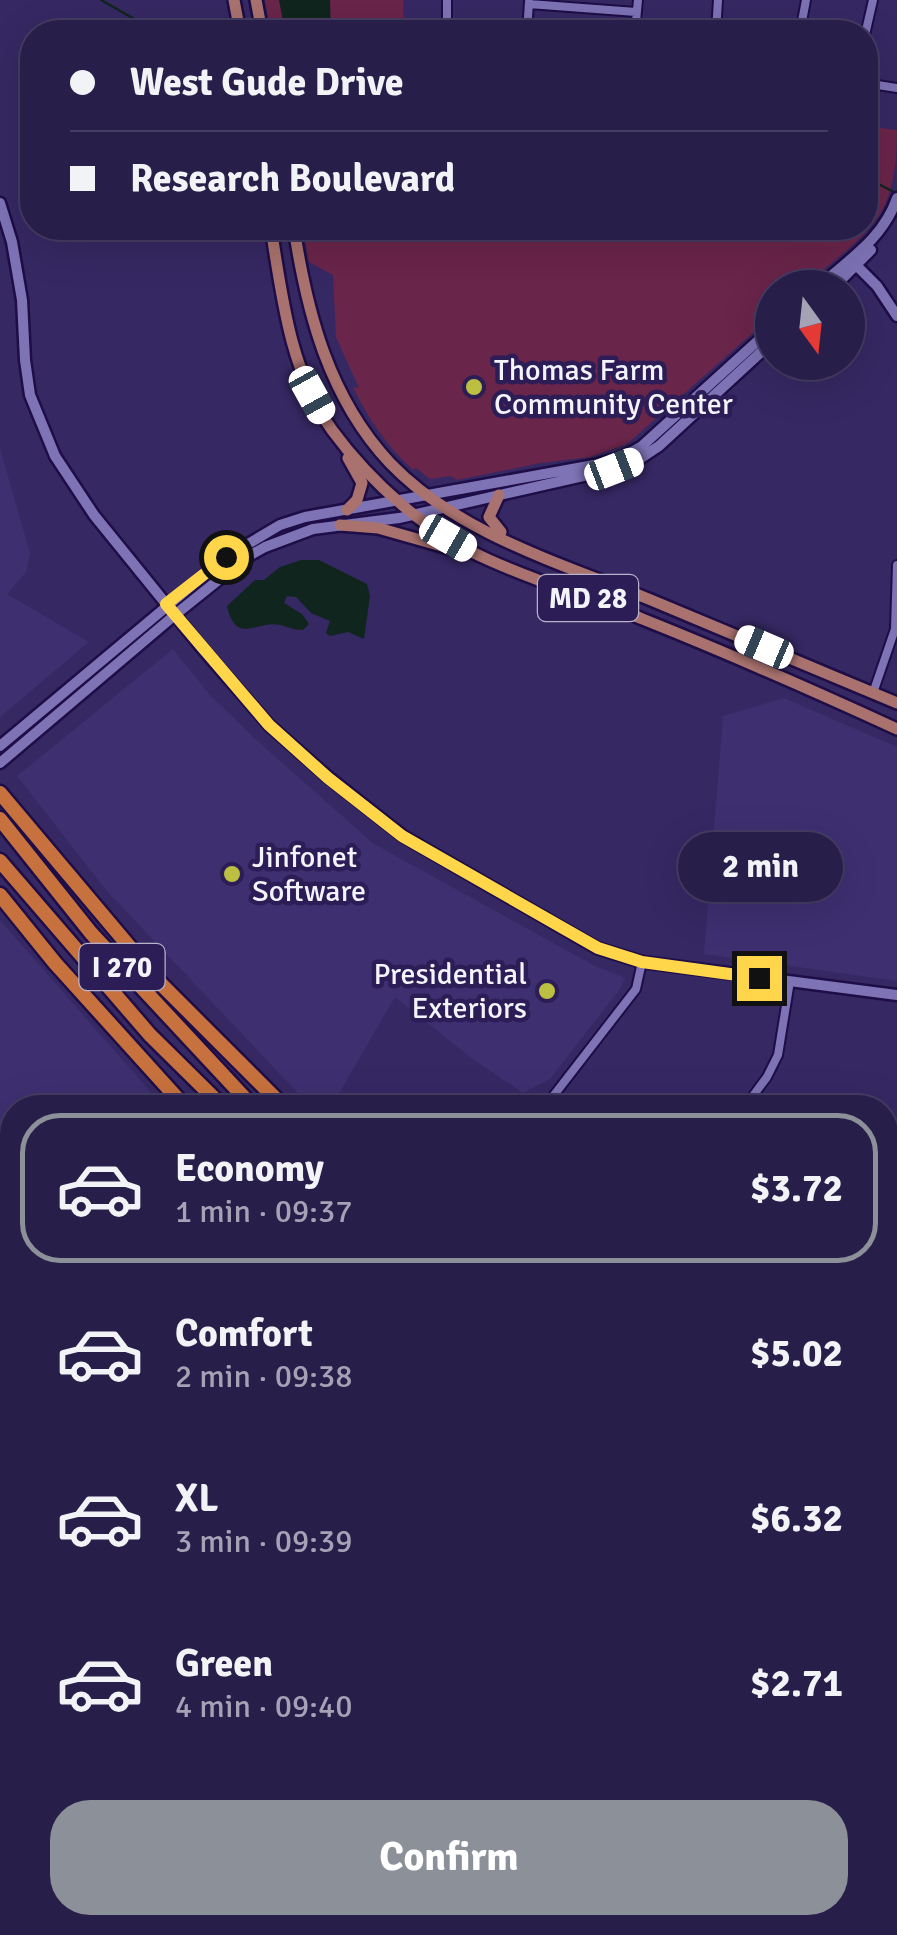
<!DOCTYPE html>
<html lang="en">
<head>
<meta charset="utf-8">
<style>
  :root { --surface:#281e4a; --page:#302751; --text:#f1f3f6; --muted:#a5a2b5; --line:#443c62; --accent:#8c9099 }
  body { margin:0; font-family:Signika,sans-serif; background:var(--page); color:var(--text); height:100vh; display:flex; flex-direction:column; font-size:38px; white-space:nowrap }
  * { box-sizing:border-box; margin:0 }
  p { font-size:32px; color:var(--muted) }
  .icon { flex:none; width:55px; height:55px; fill:none; stroke:currentColor; stroke-width:2; stroke-linecap:round; stroke-linejoin:round }
  .map { position:relative; flex:1; overflow:hidden }
  .sheet { position:absolute; left:0px; top:1095px; width:898px; height:840px; display:flex; flex-direction:column; background:var(--surface); border-radius:40px 40px 0 0; box-shadow:0 10px 40px #0002,0 0 0 2px var(--line) }
  .sheet>* { flex:none }
  .top-card { position:absolute; left:20px; top:20px; width:858px; height:220px; border-radius:40px; box-shadow:0 10px 40px #0002,0 0 0 2px var(--line); display:grid; align-content:center; height:220px; padding:0 50px; background:var(--surface) }
  .needle { width:65px; rotate:165deg }
  .controls { position:absolute; left:755px; top:270px; display:grid; gap:20px }
  .controls a { display:grid; place-items:center; width:110px; height:110px; border-radius:50%; background:var(--surface); box-shadow:0 10px 40px #0002,0 0 0 2px var(--line); font-size:50px }
  .end { position:absolute; width:45px; height:45px; margin:-22px; border:12px solid #ffd54a; background:#111; box-shadow:0 0 0 5px #111 }
  .from { border-radius:50% }
  .bubble { position:absolute; height:70px; border-radius:35px; background:var(--surface); box-shadow:0 10px 40px #0002,0 0 0 2px var(--line); font-size:32px; font-weight:800; line-height:70px; text-align:center }
  .car { position:absolute; width:30px; height:60px; margin:-30px -15px; border-radius:12px; box-shadow:0 0 8px 2px #0007; background:linear-gradient(#fff 24%,#345 0 40%,#fff 0 76%,#345 0 86%,#fff 0) }
  .top-card b { display:flex; align-items:center; gap:35px; height:95px; font-size:38px }
  .top-card b+b { border-top:2px solid var(--line) }
  .top-card i { width:25px; height:25px; background:var(--text) }
  ul { padding:18px 0 0; list-style:none }
  li { display:flex; align-items:center; gap:30px; height:150px; margin:0 20px 15px; padding:0 30px; border:5px solid transparent; border-radius:40px }
  li div { flex:1 }
  li b { display:block; font-size:38px }
  li em { font-style:normal; font-weight:800 }
  li.selected { border-color:var(--accent) }
  li>.icon { width:90px; height:90px; stroke-width:1.5 }
  .button { display:flex; gap:20px; margin-top:auto; padding:20px 50px }
  .button a { flex:1; height:115px; border-radius:40px; background:var(--accent); color:#fff; font-size:40px; font-weight:800; line-height:115px; text-align:center }
  .map>svg:first-child { display:block }
  .built { fill:#3e2f71 }
  .green { fill:#6a254a }
  .water { fill:#10251e }
  .lines { fill:none; stroke-linecap:round; stroke-linejoin:round }
  .stream { stroke:#10251e; stroke-width:2.5 }
  .street-casing { stroke:#1e0d46; stroke-width:12 }
  .secondary-casing { stroke:#1e0d46; stroke-width:15 }
  .primary-casing { stroke:#1e0d46; stroke-width:16 }
  .highway-casing { stroke:#1e0d46; stroke-width:19 }
  .street { stroke:#7d73b5; stroke-width:8 }
  .secondary { stroke:#7d73b5; stroke-width:10 }
  .primary { stroke:#a9726e; stroke-width:11 }
  .highway { stroke:#c7723e; stroke-width:14 }
  .route { stroke:#ffd54a; stroke-width:12 }
  .poi-dot { fill:#bdbf43; stroke:#2c1d57; stroke-width:4 }
  .labels { text-anchor:middle; stroke-width:9; stroke-linejoin:round; paint-order:stroke }
  .shield { fill:#2c1d57; stroke:#b7b3c9; stroke-width:2.5 }
  .shield-label { font-size:28px; font-weight:bold; fill:#f3f3fa }
  .poi-label { font-size:30px; fill:#f3f3fa; stroke:#2c1d57; text-anchor:start }
</style>
</head>
<body>
<div class="map">
<svg width="897" height="1935" viewBox="0 0 897 1935">
  <rect width="100%" height="100%" fill="#362863"/>
  <path class="built" d="M0,448L30,553L26,572L7,594L89,642L0,717Z
    M173,649L210,695L263,746L374,844L595,966L625,978L620,989L550,1079L523,1093L470,1057L395,997L331,1107H311L106,890L17,776Z
    M784,698L897,747V981L704,954L723,716Z
    M0,920L164,1107L12,1108V1194L0,1181Z
    M0,1221L12,1234V1477L0,1462Z
    M885,1306L897,1309V1537L885,1536L888,1459L885,1458Z
    M885,1882L897,1889V1935H802L799,1923L885,1922Z"/>
  <path class="green" d="M265,0H403L404,32H271Z
    M865,126L897,130C897,224 867,230 804,287L772,288V316L627,444L590,457L541,463L457,480L451,476L430,479L416,468L413,470C387,446 368,419 353,387L359,388L336,337L333,275L309,262L303,228H865Z
    M0,1463L12,1477V1885L0,1893Z
    M167,1923H392L372,1935H175Z"/>
  <path class="water" d="M279,0H330L331,32H285Z
    M301,560H319L367,584L370,596L364,639L348,632L330,636L326,633L330,621L311,613L296,597L287,596L284,603L302,614L309,624L303,630C293,630 289,627 280,625C257,620 236,646 227,606L255,580H264L280,567Z
    M199,1923V1922L234,1923L229,1935H201Z"/>
  <g class="lines">
    <path class="stream" d="M101,0L157,32
      M865,177L896,193
      M0,1524L12,1542
      M320,1922L325,1935"/>
    <g class="street-casing">
      <path id="street" d="M447,0V32
        M529,4L636,12
        M527,32L529,2
        M635,32L638,0
        M716,32L718,0
        M800,32L806,0
        M865,35L873,0
        M865,83L897,88
        M873,693L895,629L897,565
        M544,1108L636,989L642,962
        M744,1108L767,1077L778,1055L790,981
        M885,1293L897,1298
        M804,1922L806,1935"/>
    </g>
    <g class="secondary-casing">
      <path id="secondary" d="M0,203L12,242L22,300L25,360L30,395L55,456L94,515L201,647L269,725L328,777L403,836L597,948L642,962L897,995
        M854,263L877,286L897,316
        M817,288C848,260 883,239 897,198
        M833,288L871,250
        M0,746L226,557L280,525L305,517L594,465L621,458L642,446L772,328
        M0,763L176,614L247,557L265,547L313,529L399,518L614,469L638,460L659,446L772,342
        M0,1200L12,1213
        M0,1905L12,1897
        M0,1917L12,1908
        M599,1922L607,1935
        M613,1922L621,1935
        M379,1935L399,1922
        M425,1935L444,1922"/>
    </g>
    <g class="primary-casing">
      <path id="primary" d="M234,0L240,32
        M256,0L262,32
        M271,228C282,297 290,371 332,430C371,483 428,534 489,560C540,583 594,599 645,620C730,654 814,691 897,729
        M294,228C307,313 329,398 390,463C458,534 563,564 651,600C734,634 815,669 897,703
        M499,495L489,517L501,532
        M347,510L357,500L362,483L348,458
        M340,525L378,528L463,552"/>
    </g>
    <g class="highway-casing">
      <path id="highway" d="M0,793L160,983L285,1108
        M0,819L91,933L254,1108
        M0,861L150,1035L224,1108
        M0,895L55,963L186,1108
        M885,1558L897,1561
        M885,1588L897,1596
        M885,1609L897,1617
        M885,1639L897,1648
        M885,1656L897,1665
        M885,1670L897,1678
        M885,1835L897,1841
        M885,1851L897,1858"/>
    </g>
    <use href="#street" class="street"/>
    <use href="#secondary" class="secondary"/>
    <use href="#primary" class="primary"/>
    <use href="#highway" class="highway"/>
  </g>
  <g class="lines">
    <path class="route" d="M226,557L166,604L269,725L328,778L402,836L598,948L642,962L759,978"/>
  </g>
  <g class="poi-dot">
    <circle cx="474" cy="387" r="10"/>
    <circle cx="232" cy="874" r="10"/>
    <circle cx="547" cy="991" r="10"/>
  </g>
  <g class="labels">
    <g class="shield">
      <rect x="538" y="575" width="100" height="46" rx="8"/>
      <rect x="79.5" y="944" width="85" height="46" rx="8"/>
    </g>
    <g class="shield-label">
      <text x="588" y="608">MD 28</text>
      <text x="122" y="977">I 270</text>
    </g>
    <g class="poi-label">
      <text x="494" y="380">Thomas Farm<tspan x="494" dy="34">Community Center</tspan></text>
      <text x="252" y="867">Jinfonet<tspan x="252" dy="34">Software</tspan></text>
      <text x="527" y="984" text-anchor="end">Presidential<tspan x="527" dy="34">Exteriors</tspan></text>
    </g>
  </g>
</svg>
<div class="controls">
<a><svg class="needle" viewBox="-14 -14 28 28"><path d="M0-13l5 13h-10z" fill="#e53935"/><path d="M0 13l5-13h-10z" fill="#a5a2b5"/></svg></a>
</div>
<i class="end from" style="left:226px;top:557px"></i>
<i class="end" style="left:759px;top:978px"></i>
<div class="bubble" style="left:678px;top:832px;width:165px">2 min</div>
<i class="car" style="left:312px;top:395px;rotate:151deg"></i>
<i class="car" style="left:614px;top:469px;rotate:69deg"></i>
<i class="car" style="left:448px;top:538px;rotate:120deg"></i>
<i class="car" style="left:764px;top:647px;rotate:293deg"></i>
<div class="top-card">
<b><i class="from"></i>West Gude Drive</b>
<b><i></i>Research Boulevard</b>
</div>
<section class="sheet">
<ul>
<li class="selected"><svg class="icon" aria-label="car" viewBox="0 0 24 24"><path d="M5 17H2v-5l4-1 3-4h7l3 4 3 1v5h-3M9 17h6M6 11h13"/><circle cx="7" cy="17" r="2"/><circle cx="17" cy="17" r="2"/></svg><div><b>Economy</b><p>1 min · 09:37</p></div><em>$3.72</em></li>
<li><svg class="icon" aria-label="car" viewBox="0 0 24 24"><path d="M5 17H2v-5l4-1 3-4h7l3 4 3 1v5h-3M9 17h6M6 11h13"/><circle cx="7" cy="17" r="2"/><circle cx="17" cy="17" r="2"/></svg><div><b>Comfort</b><p>2 min · 09:38</p></div><em>$5.02</em></li>
<li><svg class="icon" aria-label="car" viewBox="0 0 24 24"><path d="M5 17H2v-5l4-1 3-4h7l3 4 3 1v5h-3M9 17h6M6 11h13"/><circle cx="7" cy="17" r="2"/><circle cx="17" cy="17" r="2"/></svg><div><b>XL</b><p>3 min · 09:39</p></div><em>$6.32</em></li>
<li><svg class="icon" aria-label="car" viewBox="0 0 24 24"><path d="M5 17H2v-5l4-1 3-4h7l3 4 3 1v5h-3M9 17h6M6 11h13"/><circle cx="7" cy="17" r="2"/><circle cx="17" cy="17" r="2"/></svg><div><b>Green</b><p>4 min · 09:40</p></div><em>$2.71</em></li>
</ul>
<div class="button"><a>Confirm</a></div>
</section>
</div>
</body>
</html>
